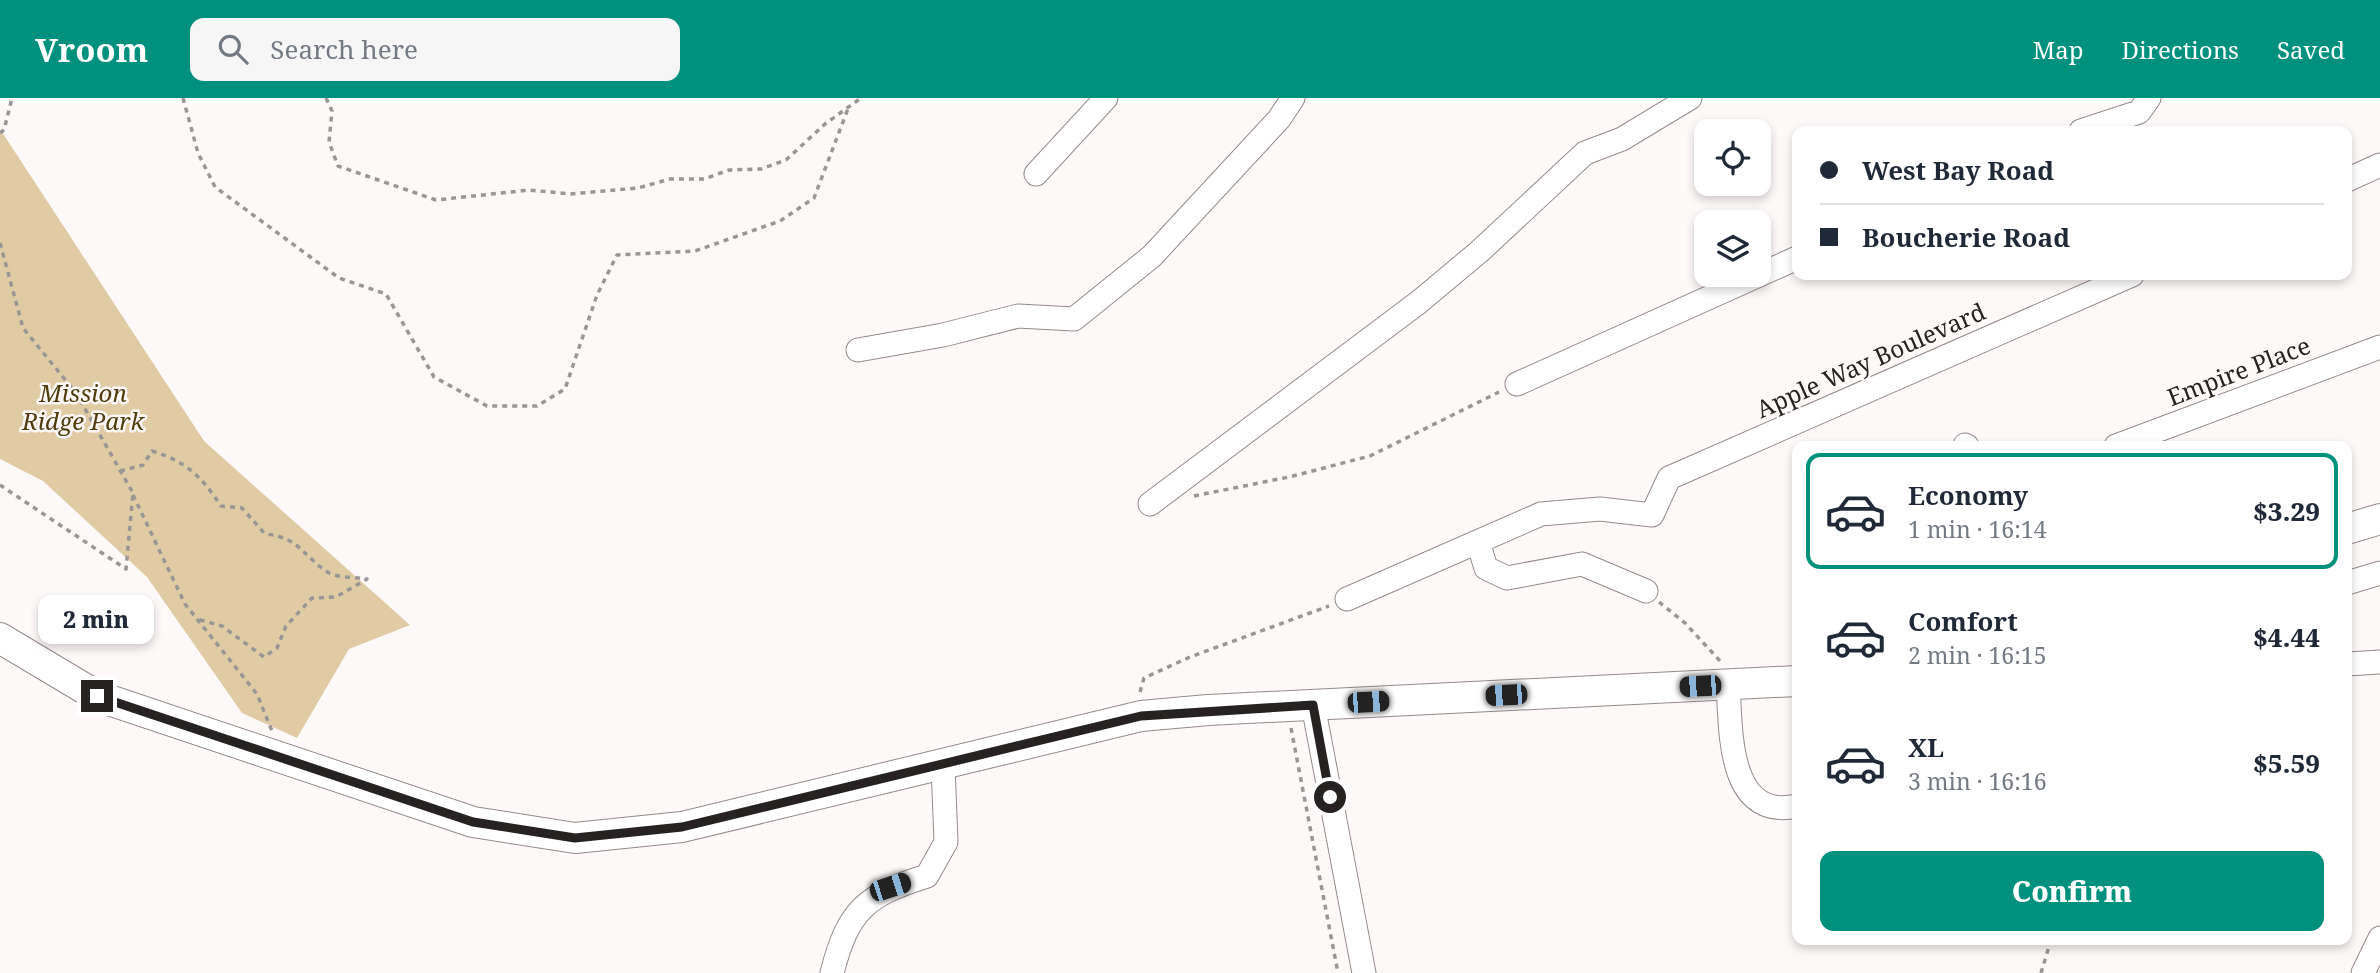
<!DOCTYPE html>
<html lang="en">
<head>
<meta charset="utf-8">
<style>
  :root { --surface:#fff; --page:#f6f6f7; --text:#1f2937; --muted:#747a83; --line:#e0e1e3; --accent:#00917e }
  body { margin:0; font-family:"Noto Serif",serif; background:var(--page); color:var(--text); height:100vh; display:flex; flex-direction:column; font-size:26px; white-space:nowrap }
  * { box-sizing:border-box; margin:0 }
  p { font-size:23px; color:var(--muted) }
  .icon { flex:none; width:38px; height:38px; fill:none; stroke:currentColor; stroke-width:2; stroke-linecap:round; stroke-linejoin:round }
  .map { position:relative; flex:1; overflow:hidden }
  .details { position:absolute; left:1792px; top:343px; width:560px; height:504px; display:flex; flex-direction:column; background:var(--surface); border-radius:14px; box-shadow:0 4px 10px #0003 }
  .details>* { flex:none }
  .banner { position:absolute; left:1792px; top:28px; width:560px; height:154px; border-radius:14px; box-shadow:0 4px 10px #0003; display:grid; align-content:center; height:154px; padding:0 28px; background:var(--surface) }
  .buttons { position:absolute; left:1694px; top:21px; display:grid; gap:14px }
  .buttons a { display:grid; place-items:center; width:77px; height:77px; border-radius:14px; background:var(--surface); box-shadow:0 4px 10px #0003; font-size:35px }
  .end { position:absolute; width:32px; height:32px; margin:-16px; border:9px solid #262222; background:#fff; box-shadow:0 0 0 4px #fff }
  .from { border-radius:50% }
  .bubble { position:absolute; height:49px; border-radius:14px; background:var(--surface); box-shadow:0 4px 10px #0003; font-size:23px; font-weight:800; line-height:49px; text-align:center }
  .car { position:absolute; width:21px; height:42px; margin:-21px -10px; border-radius:9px; box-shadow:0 0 5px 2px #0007; background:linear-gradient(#222 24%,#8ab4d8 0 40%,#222 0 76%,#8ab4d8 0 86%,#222 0) }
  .banner b { display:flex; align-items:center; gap:24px; height:66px; font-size:26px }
  .banner b+b { border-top:2px solid var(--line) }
  .banner i { width:18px; height:18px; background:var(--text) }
  ul { padding:12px 0 0; list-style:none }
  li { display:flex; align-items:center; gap:21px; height:116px; margin:0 14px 10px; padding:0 14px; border:4px solid transparent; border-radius:14px }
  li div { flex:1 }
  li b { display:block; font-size:26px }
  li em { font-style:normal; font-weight:800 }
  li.active { border-color:var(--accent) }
  li>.icon { width:63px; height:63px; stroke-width:1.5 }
  .button { display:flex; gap:14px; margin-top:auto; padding:14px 28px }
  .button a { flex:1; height:80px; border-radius:14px; background:var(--accent); color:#fff; font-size:28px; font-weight:800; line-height:80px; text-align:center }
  header { display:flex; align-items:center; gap:42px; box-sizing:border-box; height:98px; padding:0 35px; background:var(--accent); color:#fff }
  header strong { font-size:33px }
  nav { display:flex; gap:38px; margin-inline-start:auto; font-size:24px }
  .search { width:490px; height:63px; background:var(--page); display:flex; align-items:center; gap:18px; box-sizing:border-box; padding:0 24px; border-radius:14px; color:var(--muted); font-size:26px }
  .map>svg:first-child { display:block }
  .green { fill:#e0cba5 }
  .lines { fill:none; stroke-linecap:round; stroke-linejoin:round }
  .minor-casing { stroke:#958a8a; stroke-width:25 }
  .major-casing { stroke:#958a8a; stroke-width:32 }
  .path { stroke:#9b9696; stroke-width:3.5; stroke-dasharray:5 5; stroke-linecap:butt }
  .minor { stroke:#fff; stroke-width:23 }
  .major { stroke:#fff; stroke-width:30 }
  .route { stroke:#262222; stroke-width:9 }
  .labels { text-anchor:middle; stroke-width:5; stroke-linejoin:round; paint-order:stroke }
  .street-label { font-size:24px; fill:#262222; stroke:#fef9f9 }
  .park-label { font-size:24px; font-style:italic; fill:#513b0b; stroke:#fef9f9 }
</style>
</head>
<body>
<header>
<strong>Vroom</strong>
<div class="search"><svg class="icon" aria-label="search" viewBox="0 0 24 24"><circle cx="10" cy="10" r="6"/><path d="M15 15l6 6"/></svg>Search here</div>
<nav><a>Map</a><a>Directions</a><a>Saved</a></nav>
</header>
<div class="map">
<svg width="2380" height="875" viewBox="0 0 2380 875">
  <rect width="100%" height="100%" fill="#fef9f9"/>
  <path class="green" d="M0,31L204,343L410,527L349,551L297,640L242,615L147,479L43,383L0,361Z"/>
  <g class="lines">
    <g class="minor-casing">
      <path id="minor" d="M2081,33L2139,14L2149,0
        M1036,76L1106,0
        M2347,82L2380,67
        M858,252L943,237L1018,218L1074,221L1152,158L1279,21L1293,0
        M1517,286L1797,160
        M1965,347L1967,348
        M2116,348L2380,249
        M1150,406L1419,204L1480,153L1585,55L1622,41L1690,0
        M1478,444L1486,470L1507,480L1582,466L1646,493
        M2347,485L2380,475
        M1347,501L1541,416L1600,411L1652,417L1669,380L2132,177
        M2347,566L2380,564
        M1728,586C1731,632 1727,723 1797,708
        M1313,607L1364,875
        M832,875C848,812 866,797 927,778L946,744L943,667
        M2363,875L2380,840"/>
    </g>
    <g class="major-casing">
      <path id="major" d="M2347,431L2380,421
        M0,540L97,598L473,724L575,740L682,729L1141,618L1208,612L1797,583"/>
    </g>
    <path class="path" d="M183,0L198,55L215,89L339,180L386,196L434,279L487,308H537L565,291L597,197L617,157L695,153L780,123L814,100L849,8
      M326,0L332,13L329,44L338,68L436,102L529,92L570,96L638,90L670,81H704L729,72L761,71L786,62L825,26L861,0
      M0,35L4,32L12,0
      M0,145L23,230L76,295L133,395L126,471L0,387
      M120,373L143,367L152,353C187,364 201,378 221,408L242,410L265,436C300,439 303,459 329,475C338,480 356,479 367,481L336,499L312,500L286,528L277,550L264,559L222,528L197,521
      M133,397L185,506L257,596L272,633
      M1194,398L1289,379L1370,358L1499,294
      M1659,504L1685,525L1721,564
      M1140,594L1144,580L1190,559L1329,508
      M1291,630L1338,875
      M2041,875L2051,842"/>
    <use href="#minor" class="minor"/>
    <use href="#major" class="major"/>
  </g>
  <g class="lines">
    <path class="route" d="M97,598L473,724L575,740L682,729L1141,618L1313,607L1330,699"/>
  </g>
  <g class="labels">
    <g class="street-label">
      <text transform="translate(1871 263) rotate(-24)" y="8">Apple Way Boulevard</text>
      <text transform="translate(2239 274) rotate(-21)" y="8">Empire Place</text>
    </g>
    <g class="park-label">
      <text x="83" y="304">Mission<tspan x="83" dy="28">Ridge Park</tspan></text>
    </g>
  </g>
</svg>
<div class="buttons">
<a><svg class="icon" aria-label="locate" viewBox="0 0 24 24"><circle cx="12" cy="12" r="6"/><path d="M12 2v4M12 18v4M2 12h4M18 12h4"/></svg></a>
<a><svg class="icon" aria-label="layers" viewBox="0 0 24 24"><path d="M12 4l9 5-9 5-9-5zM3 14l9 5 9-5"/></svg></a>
</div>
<i class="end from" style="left:1330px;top:699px"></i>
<i class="end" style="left:97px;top:598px"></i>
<div class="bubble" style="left:38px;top:497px;width:116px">2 min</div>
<i class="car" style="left:1700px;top:588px;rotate:267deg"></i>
<i class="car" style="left:1506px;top:597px;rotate:267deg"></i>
<i class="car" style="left:1368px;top:604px;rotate:87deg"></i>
<i class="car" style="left:890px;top:789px;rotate:72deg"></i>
<div class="banner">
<b><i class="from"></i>West Bay Road</b>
<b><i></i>Boucherie Road</b>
</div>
<section class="details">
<ul>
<li class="active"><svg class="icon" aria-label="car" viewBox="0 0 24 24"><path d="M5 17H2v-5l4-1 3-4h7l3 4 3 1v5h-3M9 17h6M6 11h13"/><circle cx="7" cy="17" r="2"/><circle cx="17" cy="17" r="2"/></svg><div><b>Economy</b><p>1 min · 16:14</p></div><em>$3.29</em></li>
<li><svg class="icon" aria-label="car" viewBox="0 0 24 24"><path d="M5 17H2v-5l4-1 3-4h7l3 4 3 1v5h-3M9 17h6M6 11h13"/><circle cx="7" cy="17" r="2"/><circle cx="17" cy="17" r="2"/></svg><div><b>Comfort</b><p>2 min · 16:15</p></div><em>$4.44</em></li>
<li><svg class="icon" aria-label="car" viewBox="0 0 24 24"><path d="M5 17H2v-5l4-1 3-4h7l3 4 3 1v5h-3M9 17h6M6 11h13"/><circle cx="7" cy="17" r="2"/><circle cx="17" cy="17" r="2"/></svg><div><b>XL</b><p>3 min · 16:16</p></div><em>$5.59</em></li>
</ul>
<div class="button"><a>Confirm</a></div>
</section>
</div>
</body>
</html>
